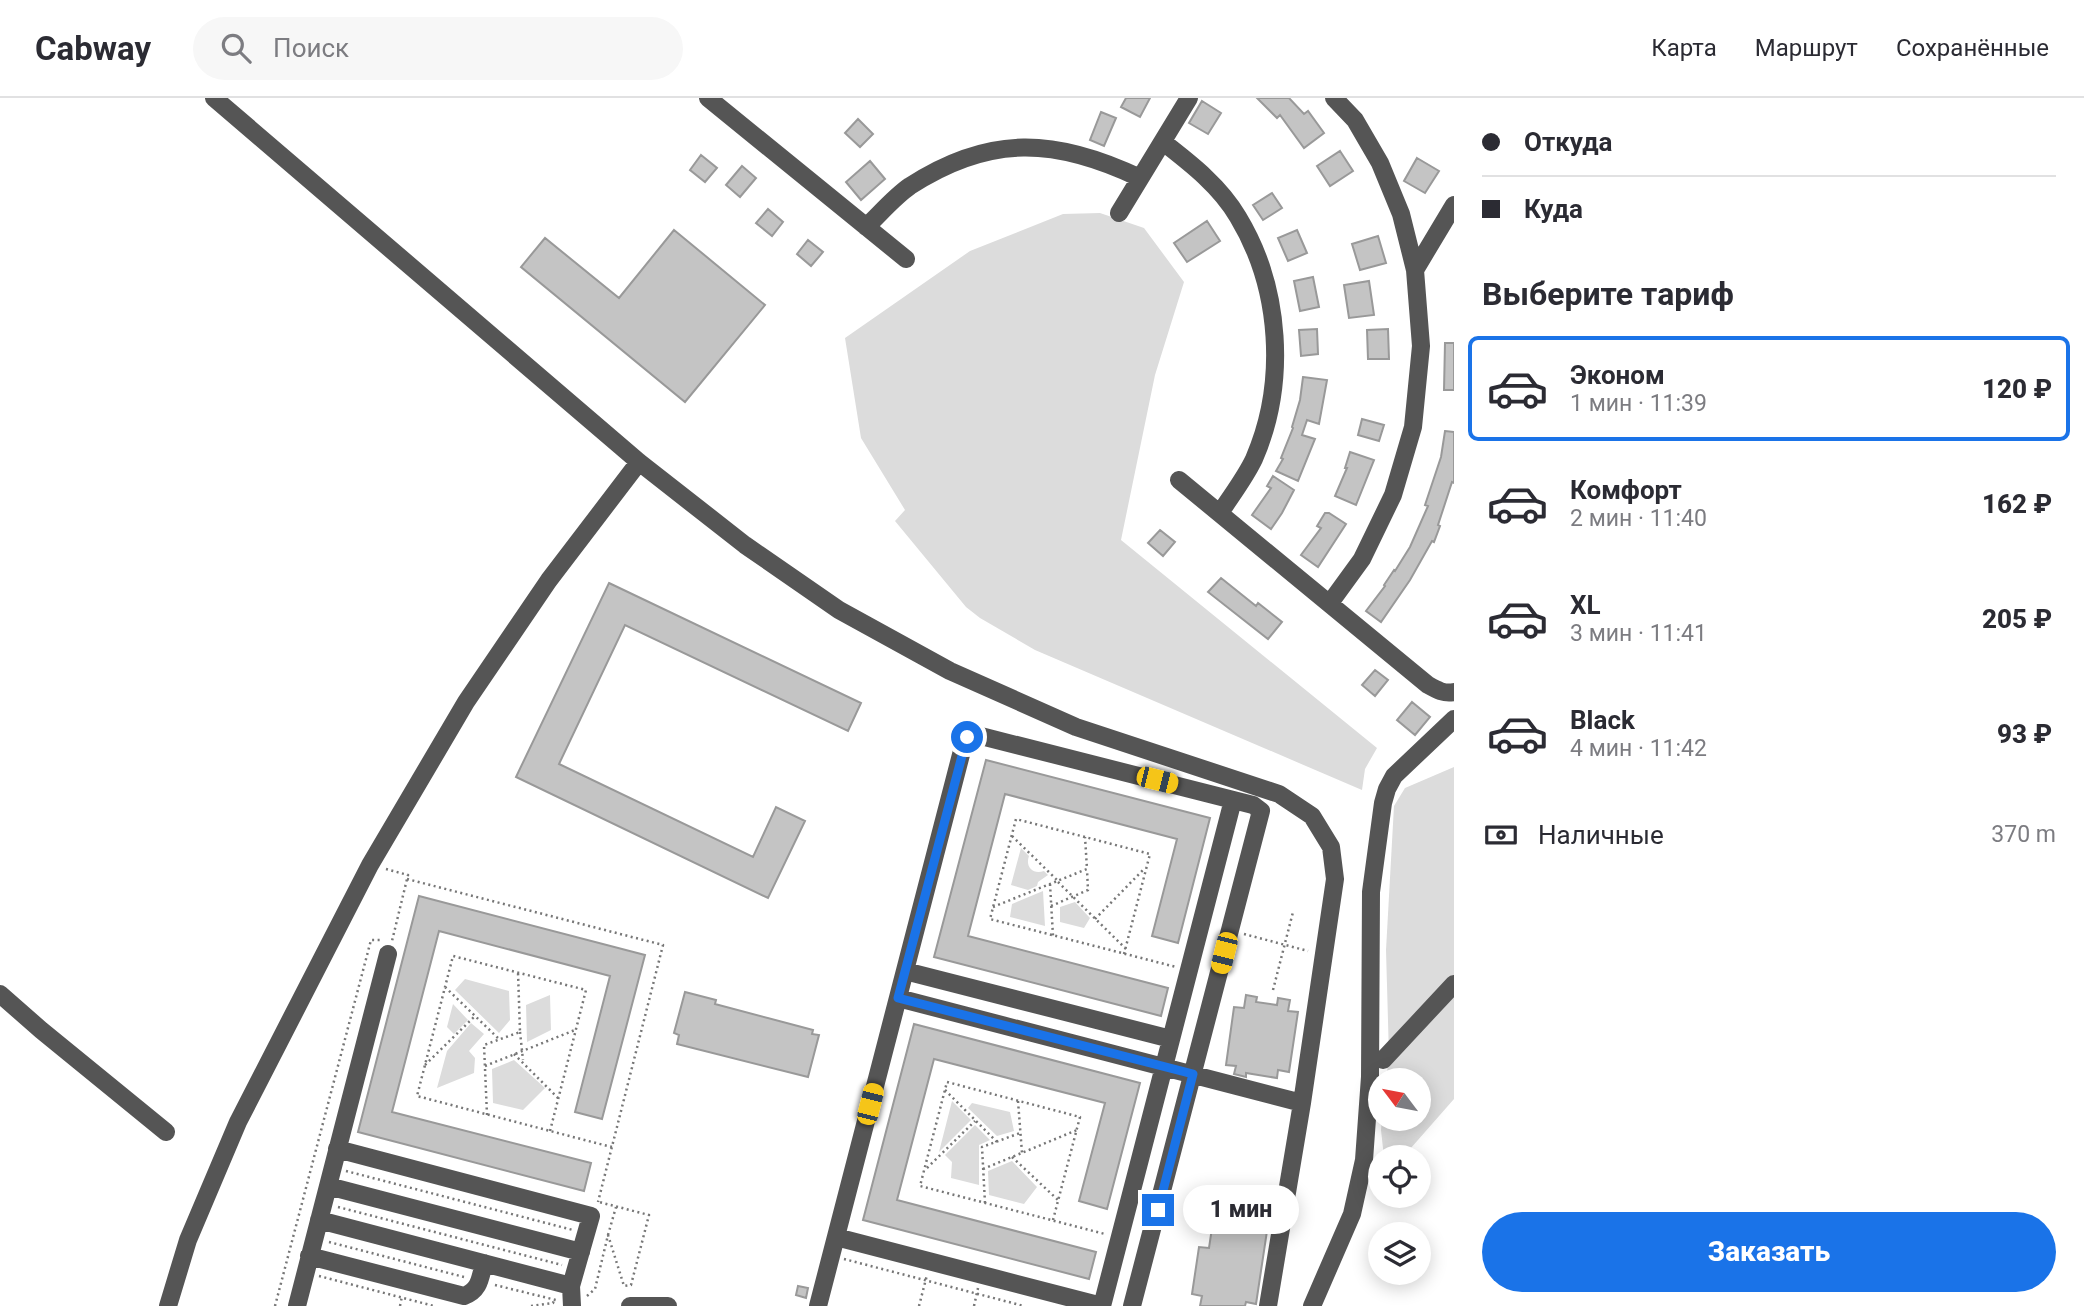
<!DOCTYPE html>
<html lang="ru">
<head>
<meta charset="utf-8">
<style>
  :root { --surface:#fff; --page:#f7f7f7; --text:#2b2b33; --muted:#7c7c81; --line:#e1e1e2; --accent:#1a73e8 }
  body { margin:0; font-family:Roboto,sans-serif; background:var(--page); color:var(--text); height:100vh; display:flex; flex-direction:column; font-size:26px; white-space:nowrap }
  * { box-sizing:border-box; margin:0 }
  p { font-size:23px; color:var(--muted) }
  .icon { flex:none; width:38px; height:38px; fill:none; stroke:currentColor; stroke-width:2; stroke-linecap:round; stroke-linejoin:round }
  .map { position:relative; flex:1; overflow:hidden }
  .details { display:flex; flex-direction:column; background:var(--surface); width:630px }
  .details>* { flex:none }
  .banner { display:grid; align-content:center; height:154px; padding:0 28px; background:var(--surface) }
  .needle { width:46px; rotate:302deg }
  .fabs { position:absolute; left:1368px; top:970px; display:grid; gap:14px }
  .fabs a { display:grid; place-items:center; width:63px; height:63px; border-radius:50%; background:var(--surface); box-shadow:0 4px 18px #0003; font-size:35px }
  .end { position:absolute; width:32px; height:32px; margin:-16px; border:9px solid #1a73e8; background:#fff; box-shadow:0 0 0 4px #fff }
  .from { border-radius:50% }
  .bubble { position:absolute; height:49px; border-radius:24px; background:var(--surface); box-shadow:0 4px 18px #0003; font-size:23px; font-weight:800; line-height:49px; text-align:center }
  .car { position:absolute; width:21px; height:42px; margin:-21px -10px; border-radius:9px; box-shadow:0 0 5px 2px #0007; background:linear-gradient(#f5c518 24%,#345 0 40%,#f5c518 0 76%,#345 0 86%,#f5c518 0) }
  .banner b { display:flex; align-items:center; gap:24px; height:66px; font-size:26px }
  .banner b+b { border-top:2px solid var(--line) }
  .banner i { width:18px; height:18px; background:var(--text) }
  ul { padding:0; list-style:none }
  li { display:flex; align-items:center; gap:21px; height:105px; margin:0 14px 10px; padding:0 14px; border:4px solid transparent; border-radius:10px }
  li div { flex:1 }
  li b { display:block; font-size:26px }
  li em { font-style:normal; font-weight:800 }
  li.current { border-color:var(--accent) }
  li>.icon { width:63px; height:63px; stroke-width:1.5 }
  h2 { padding:0 28px; font-size:32px; line-height:84px }
  .pay { display:flex; align-items:center; gap:18px; height:77px; padding:0 28px; font-size:26px }
  .pay p { margin-inline-start:auto }
  .button { display:flex; gap:14px; margin-top:auto; padding:14px 28px }
  .button a { flex:1; height:80px; border-radius:42px; background:var(--accent); color:#fff; font-size:28px; font-weight:800; line-height:80px; text-align:center }
  header { display:flex; align-items:center; gap:42px; box-sizing:border-box; height:98px; padding:0 35px; background:var(--surface); border-bottom:2px solid var(--line) }
  header strong { font-size:33px }
  nav { display:flex; gap:38px; margin-inline-start:auto; font-size:24px }
  .search { width:490px; height:63px; background:var(--page); display:flex; align-items:center; gap:18px; box-sizing:border-box; padding:0 24px; border-radius:38px; color:var(--muted); font-size:26px }
  main { display:flex; flex:1; min-height:0 }
  .map>svg:first-child { display:block }
  .green { fill:#dcdcdc }
  .building { fill:#c4c4c4; stroke:#999; stroke-width:2 }
  .lines { fill:none; stroke-linecap:round; stroke-linejoin:round }
  .path { stroke:#777; stroke-width:2.5; stroke-dasharray:2 3.5; stroke-linecap:butt }
  .minor { stroke:#555; stroke-width:18 }
  .route { stroke:#1a73e8; stroke-width:9 }
</style>
</head>
<body>
<header>
<strong>Cabway</strong>
<div class="search"><svg class="icon" aria-label="search" viewBox="0 0 24 24"><circle cx="10" cy="10" r="6"/><path d="M15 15l6 6"/></svg>Поиск</div>
<nav><a>Карта</a><a>Маршрут</a><a>Сохранённые</a></nav>
</header>
<main>
<div class="map">
<svg width="1454" height="1208" viewBox="0 0 1454 1208">
  <rect width="100%" height="100%" fill="#fff"/>
  <path class="green" d="M1100,115L1144,130L1184,184L1155,277L1121,442L1377,650L1365,671L1362,692L1035,552L980,520L966,509L895,423L905,412L861,340L845,240L970,153L1063,116Z
    M1454,669V1001L1403,1059H1384L1381,1032L1382,1020H1419V982H1386L1389,958L1386,852L1394,708L1405,690Z
    M1021,750L1029,758C1025,769 1033,777 1044,773L1048,777L1038,784L1037,788L1028,792L1011,787Z
    M1043,793L1045,828L1010,819L1012,806Z
    M1075,804L1090,820L1084,830L1060,824V809Z
    M465,881L509,893L510,922L499,935L455,892Z
    M550,897L551,932L527,944L526,907Z
    M453,906L468,922L454,936L447,929Z
    M471,925L484,936L469,953L475,960L474,975L437,990L447,953Z
    M514,962L545,990L523,1012L493,1005L492,971Z
    M952,1003L971,1022L939,1054Z
    M972,1005L1010,1014L1014,1033L997,1038L968,1010Z
    M975,1027L990,1042L979,1047V1087L951,1080L952,1064L945,1057Z
    M1012,1063L1037,1089L1024,1106L989,1097L988,1073Z"/>
  <path class="building" d="M1126,0H1150L1140,19L1121,9Z
    M1257,0H1289L1304,16L1308,13L1324,35L1304,50L1280,17L1277,20Z
    M1202,3L1221,15L1208,36L1189,25Z
    M1101,14L1116,20L1104,48L1090,42Z
    M858,21L873,36L860,49L845,35Z
    M1340,53L1353,73L1330,88L1317,68Z
    M701,57L717,70L705,84L690,72Z
    M1417,60L1439,73L1425,95L1404,83Z
    M870,63L885,81L861,102L846,84Z
    M742,68L756,80L740,99L726,87Z
    M1272,95L1282,110L1263,122L1253,107Z
    M768,111L783,124L772,138L756,125Z
    M1207,123L1220,143L1187,164L1174,145Z
    M674,132L765,207L685,304L521,169L545,140L619,200Z
    M1297,132L1307,155L1288,163L1278,140Z
    M1378,138L1386,165L1360,172L1352,146Z
    M808,142L823,154L811,168L797,156Z
    M1313,179L1319,209L1300,213L1294,183Z
    M1369,183L1374,217L1349,220L1344,187Z
    M1317,231L1318,256L1301,258L1299,232Z
    M1388,231L1389,261H1368L1367,232Z
    M1445,245H1454V292H1444Z
    M1303,279L1327,282L1319,326L1307,322L1302,337L1315,341L1298,383L1276,373L1283,361L1281,360L1293,330L1292,329L1300,302Z
    M1362,321L1384,327L1379,343L1358,337Z
    M1445,333L1454,334V385L1452,384L1438,427L1440,428L1434,444L1432,443L1410,482L1381,524L1366,513L1385,488L1384,487L1394,472L1395,473L1410,449L1428,408L1425,407L1441,359Z
    M1350,354L1374,362L1356,407L1335,398L1347,370H1345Z
    M1273,378L1294,392L1282,415L1271,431L1252,417L1271,390L1267,388Z
    M1325,415H1329L1346,426L1318,469L1301,457L1321,430L1317,428Z
    M1160,432L1175,444L1163,458L1148,445Z
    M1221,480L1256,508L1258,505L1282,524L1268,541L1208,494Z
    M609,485L861,605L848,633L625,527L559,666L753,759L776,709L805,723L768,800L516,679Z
    M1375,572L1388,582L1375,598L1362,587Z
    M1412,604L1430,619L1415,637L1397,622Z
    M986,662L1210,720L1178,845L1152,838L1177,741L1005,696L968,838L1168,890L1161,918L934,859Z
    M419,798L645,857L602,1021L575,1014L610,878L439,833L392,1014L591,1065L584,1093L358,1034Z
    M685,894L716,902L715,906L813,932L812,936L819,937L808,979L677,946L679,937L674,935Z
    M1246,897L1257,899L1256,904L1277,907L1278,900L1290,902L1288,913L1298,914L1289,974L1278,972L1277,980L1246,975V979L1234,976L1236,968L1226,967L1234,909L1244,910Z
    M914,926L1140,985L1107,1111L1079,1103L1105,1005L934,961L897,1102L1096,1154L1089,1181L863,1122Z
    M1218,1090L1234,1093V1099L1261,1103L1260,1111L1270,1113L1256,1206L1246,1204L1245,1208H1200L1202,1198L1192,1196L1199,1149L1209,1150Z
    M798,1188L808,1190L806,1200L796,1197Z"/>
  <g class="lines">
    <path class="path" d="M1012,738L1058,783
      M386,771L408,777L392,843
      M407,781L663,847L598,1104
      M1058,784L1126,851
      M1050,786L1053,838
      M1051,808L1088,792L1087,772
      M993,809L1087,771L1085,739
      M1095,821L1144,771
      M1244,836L1308,853
      M1124,856L1150,756L1016,721L990,821L1176,869
      M445,889L500,942
      M1273,892L1293,814
      M520,934L523,962
      M514,956L558,1000
      M425,967L475,918
      M485,968L575,932
      M945,992L997,1044
      M1018,1003L1022,1055
      M487,1017L484,947L520,934L518,874
      M550,1033L586,892L453,858L417,998L596,1045L612,1049
      M1012,1059L1058,1102
      M927,1070L975,1023
      M983,1071L1077,1032
      M346,1073L573,1132
      M985,1105L982,1049L1020,1035
      M338,1109L562,1167
      M1053,1122L1080,1019L947,984L920,1088L1105,1136
      M608,1137L616,1109
      M329,1144L464,1179
      M844,1161L1024,1208
      M319,1178L434,1208
      M495,1187L556,1202
      M587,1198L595,1191L608,1137L624,1188L631,1187L649,1117L599,1104
      M275,1208L371,842H381
      M400,1208L402,1198
      M531,1208L553,1205L554,1202
      M919,1208L927,1177
      M974,1208L978,1190"/>
    <path class="minor" d="M214,0L639,364L745,447L839,512L950,573L1076,629L1279,696L1312,718L1331,749L1335,781L1302,1005L1268,1208
      M708,0L906,161
      M1163,44C1190,65 1220,88 1238,119C1281,190 1287,285 1254,361C1245,380 1231,398 1220,415
      M1119,115L1189,0
      M866,129C880,116 894,99 910,88C990,36 1056,40 1140,80
      M1415,172L1454,107
      M1179,382L1428,587C1437,592 1444,596 1454,594
      M1330,505L1362,461L1393,397L1413,329L1421,248L1415,172L1401,116L1380,65L1355,22L1334,0
      M905,873L1171,941
      M0,896L41,932L166,1034
      M898,900L1302,1005
      M1383,962L1454,886
      M337,1051L591,1118L571,1188L572,1208
      M328,1088L581,1154
      M319,1122L571,1188
      M836,1139L1102,1208
      M309,1158L464,1198C480,1192 480,1180 484,1165
      M168,1208L188,1142L238,1024L370,767L466,604L549,482L639,364
      M297,1208L388,856
      M630,1208H668
      M818,1208L964,645L967,639L973,636L1253,707L1261,713L1132,1208
      M1102,1208L1233,702
      M1312,1208L1352,1116L1364,1062L1370,979L1371,794L1383,705L1387,691L1394,678L1454,621"/>
  </g>
  <g class="lines">
    <path class="route" d="M967,639L898,900L1193,976L1158,1112"/>
  </g>
</svg>
<div class="fabs">
<a><svg class="needle" viewBox="-14 -14 28 28"><path d="M0-13l5 13h-10z" fill="#e53935"/><path d="M0 13l5-13h-10z" fill="#7c7c81"/></svg></a>
<a><svg class="icon" aria-label="locate" viewBox="0 0 24 24"><circle cx="12" cy="12" r="6"/><path d="M12 2v4M12 18v4M2 12h4M18 12h4"/></svg></a>
<a><svg class="icon" aria-label="layers" viewBox="0 0 24 24"><path d="M12 4l9 5-9 5-9-5zM3 14l9 5 9-5"/></svg></a>
</div>
<i class="end from" style="left:967px;top:639px"></i>
<i class="end" style="left:1158px;top:1112px"></i>
<div class="bubble" style="left:1183px;top:1087px;width:116px">1 мин</div>
<i class="car" style="left:1157px;top:682px;rotate:104deg"></i>
<i class="car" style="left:1224px;top:855px;rotate:194deg"></i>
<i class="car" style="left:870px;top:1006px;rotate:14deg"></i>
</div>
<section class="details">
<div class="banner">
<b><i class="from"></i>Откуда</b>
<b><i></i>Куда</b>
</div>
<h2>Выберите тариф</h2>
<ul>
<li class="current"><svg class="icon" aria-label="car" viewBox="0 0 24 24"><path d="M5 17H2v-5l4-1 3-4h7l3 4 3 1v5h-3M9 17h6M6 11h13"/><circle cx="7" cy="17" r="2"/><circle cx="17" cy="17" r="2"/></svg><div><b>Эконом</b><p>1 мин · 11:39</p></div><em>120 ₽</em></li>
<li><svg class="icon" aria-label="car" viewBox="0 0 24 24"><path d="M5 17H2v-5l4-1 3-4h7l3 4 3 1v5h-3M9 17h6M6 11h13"/><circle cx="7" cy="17" r="2"/><circle cx="17" cy="17" r="2"/></svg><div><b>Комфорт</b><p>2 мин · 11:40</p></div><em>162 ₽</em></li>
<li><svg class="icon" aria-label="car" viewBox="0 0 24 24"><path d="M5 17H2v-5l4-1 3-4h7l3 4 3 1v5h-3M9 17h6M6 11h13"/><circle cx="7" cy="17" r="2"/><circle cx="17" cy="17" r="2"/></svg><div><b>XL</b><p>3 мин · 11:41</p></div><em>205 ₽</em></li>
<li><svg class="icon" aria-label="car" viewBox="0 0 24 24"><path d="M5 17H2v-5l4-1 3-4h7l3 4 3 1v5h-3M9 17h6M6 11h13"/><circle cx="7" cy="17" r="2"/><circle cx="17" cy="17" r="2"/></svg><div><b>Black</b><p>4 мин · 11:42</p></div><em>93 ₽</em></li>
</ul>
<div class="pay"><svg class="icon" aria-label="cash" viewBox="0 0 24 24"><path d="M3 7h18v10H3z"/><circle cx="12" cy="12" r="2"/></svg>Наличные<p>370 m</p></div>
<div class="button"><a>Заказать</a></div>
</section>
</main>
</body>
</html>
